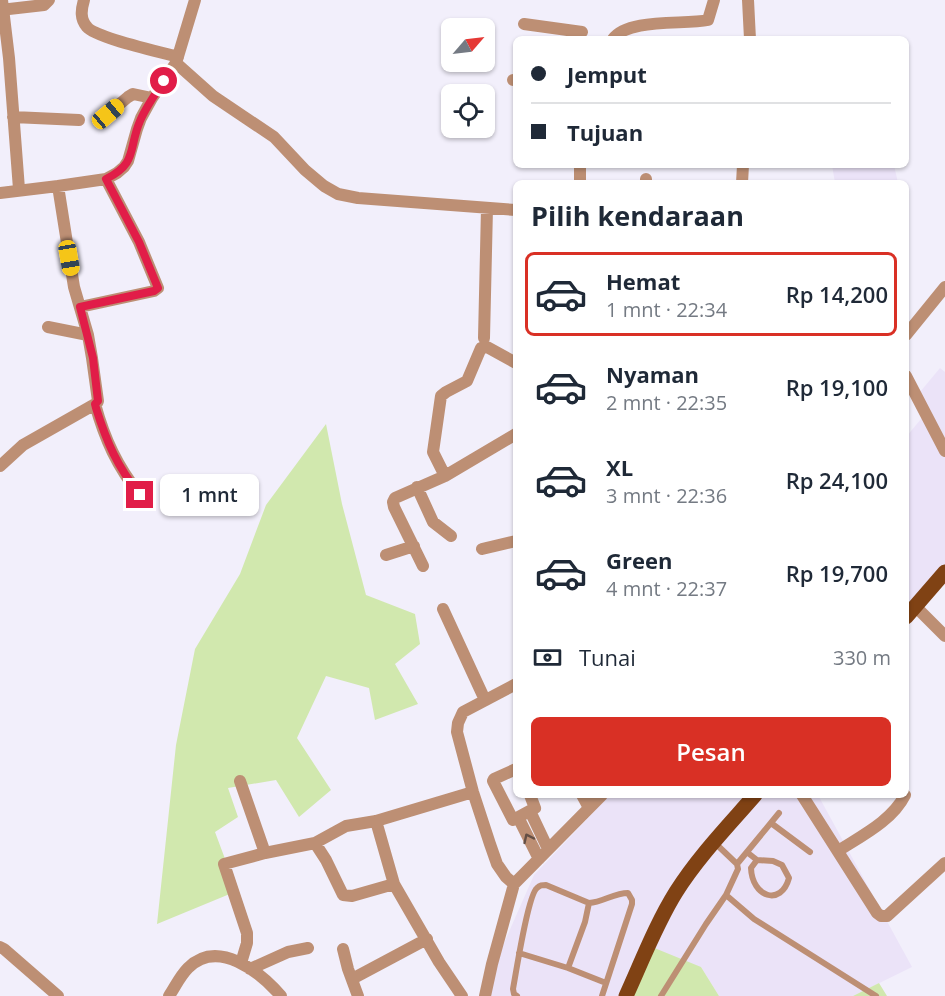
<!DOCTYPE html>
<html lang="id">
<head>
<meta charset="utf-8">
<style>
  :root { --surface:#fff; --page:#f2f2f3; --text:#1f2937; --muted:#747a83; --line:#e0e1e3; --accent:#d93025 }
  body { margin:0; font-family:"Open Sans",sans-serif; background:var(--page); color:var(--text); height:100vh; display:flex; flex-direction:column; font-size:22px; white-space:nowrap }
  * { box-sizing:border-box; margin:0 }
  p { font-size:20px; color:var(--muted) }
  .icon { flex:none; width:33px; height:33px; fill:none; stroke:currentColor; stroke-width:2; stroke-linecap:round; stroke-linejoin:round }
  .map { position:relative; flex:1; overflow:hidden }
  .details { position:absolute; left:513px; top:180px; width:396px; height:618px; display:flex; flex-direction:column; background:var(--surface); border-radius:9px; box-shadow:0 2px 4px #0004 }
  .details>* { flex:none }
  .hud { position:absolute; left:513px; top:36px; width:396px; height:132px; border-radius:9px; box-shadow:0 2px 4px #0004; display:grid; align-content:center; height:132px; padding:0 18px; background:var(--surface) }
  .needle { width:39px; rotate:62deg }
  .fabs { position:absolute; left:441px; top:18px; display:grid; gap:12px }
  .fabs a { display:grid; place-items:center; width:54px; height:54px; border-radius:9px; background:var(--surface); box-shadow:0 2px 4px #0004; font-size:30px }
  .end { position:absolute; width:27px; height:27px; margin:-14px; border:8px solid #e11d48; background:#fff; box-shadow:0 0 0 3px #fff }
  .from { border-radius:50% }
  .bubble { position:absolute; height:42px; border-radius:9px; background:var(--surface); box-shadow:0 2px 4px #0004; font-size:20px; font-weight:600; line-height:42px; text-align:center }
  .car { position:absolute; width:18px; height:36px; margin:-18px -9px; border-radius:8px; box-shadow:0 0 4px 2px #0007; background:linear-gradient(#f5c518 24%,#345 0 40%,#f5c518 0 76%,#345 0 86%,#f5c518 0) }
  .hud b { display:flex; align-items:center; gap:21px; height:57px; font-size:22px }
  .hud b+b { border-top:2px solid var(--line) }
  .hud i { width:15px; height:15px; background:var(--text) }
  ul { padding:0; list-style:none }
  li { display:flex; align-items:center; gap:18px; height:84px; margin:0 12px 9px; padding:0 6px; border:3px solid transparent; border-radius:9px }
  li div { flex:1 }
  li b { display:block; font-size:22px }
  li em { font-style:normal; font-weight:600 }
  li.on { border-color:var(--accent) }
  li>.icon { width:54px; height:54px; stroke-width:1.5 }
  h2 { padding:0 18px; font-size:27px; line-height:72px }
  .pay { display:flex; align-items:center; gap:15px; height:66px; padding:0 18px; font-size:22px }
  .pay p { margin-inline-start:auto }
  .action { display:flex; gap:12px; margin-top:auto; padding:12px 18px }
  .action a { flex:1; height:69px; border-radius:9px; background:var(--accent); color:#fff; font-size:24px; font-weight:600; line-height:69px; text-align:center }
  .map>svg:first-child { display:block }
  .industrial { fill:#ebe3f8 }
  .green { fill:#d1e8ae }
  .lines { fill:none; stroke-linecap:round; stroke-linejoin:round }
  .service { stroke:#bd8f74; stroke-width:6 }
  .minor { stroke:#bd8f74; stroke-width:12 }
  .primary { stroke:#804214; stroke-width:15 }
  .oneway { stroke:#644f45 }
  .route { stroke:#e11d48; stroke-width:8 }
</style>
</head>
<body>
<div class="map">
<svg width="945" height="996" viewBox="0 0 945 996">
  <rect width="100%" height="100%" fill="#f2effb"/>
  <path class="industrial" d="M832,165H894L898,183H835Z
    M940,368L945,372V565L906,611V437L926,413L915,398Z
    M610,795H818L912,967L853,996H719L701,967L624,996H489L501,950L534,875Z"/>
  <path class="green" d="M326,424L342,504L366,595L415,614L420,644L395,664L418,704L375,720L369,688L326,676L297,738L331,790L299,817L276,780L228,788L238,817L215,832L237,891L157,924L176,745L195,649L240,574L266,505Z
    M647,945L701,967L719,996H624Z
    M879,983L887,996H853Z"/>
  <g class="lines">
    <path class="service" d="M771,823L810,852
      M715,843L737,864L738,869L726,895L754,919L876,996
      M748,853L757,860L773,861L782,865L789,878C781,907 752,897 751,868L757,860
      M737,864L779,813
      M589,903C603,902 614,893 628,893L632,900V904L602,996
      M519,953L568,968L606,983
      M517,996L514,994L513,989C516,973 528,895 537,888C540,885 542,885 546,885L589,903L585,922L568,968
      M661,996L706,924L726,895"/>
    <path class="minor" d="M2,0L9,58L19,189
      M84,0C81,10 80,19 87,27C96,38 161,52 178,57
      M195,0L176,63L213,96L274,137L305,170L324,186L338,194L358,198L516,210
      M748,0L750,39
      M0,10L44,5L49,0
      M524,24L582,32
      M613,39C628,18 684,25 708,20L714,0
      M513,80H516
      M108,114L128,97L133,94L152,98
      M13,117L79,120
      M580,165V183
      M646,179V183
      M742,183L743,165
      M0,193L58,186L106,179L117,173L124,167L128,161L137,129L141,118L152,98L176,63
      M80,307L154,291L158,288L139,242L106,179
      M48,327L88,335
      M906,335L945,287
      M484,338L487,208
      M906,376L945,451
      M95,404C105,440 117,466 140,495
      M0,466L23,445L97,403L98,401L92,358L88,335L74,287L58,186
      M445,476L433,452L441,396L446,392L467,381L481,348L487,347L516,363
      M417,487L433,522L451,536
      M482,549L516,541
      M386,555L414,546
      M423,566L394,507L393,502L395,498L445,476L516,434
      M915,606L945,636
      M443,609L485,700
      M516,769L494,779L493,781L513,820L535,808L530,795
      M240,781L265,853L315,843L326,860L343,895L352,896L394,884
      M582,795L589,808
      M802,795L877,913L881,916H887L945,863
      M530,811L548,849
      M518,817L539,859
      M376,821L394,884L439,962L462,996
      M315,843L346,826L376,821L473,792
      M838,851C861,836 892,821 905,795
      M514,884L506,877L497,864L490,844L473,792L457,732L458,723L463,712L516,684
      M0,947L4,949L58,996
      M343,949L348,969L358,996
      M241,963L247,943V933L224,864L265,853
      M250,969L288,952L308,948
      M352,979L427,939
      M169,996C175,987 180,976 188,968C218,938 260,972 281,996
      M485,996L492,964L514,884L602,795"/>
    <path class="primary" d="M906,617L945,572
      M626,996C642,961 656,924 676,892C698,857 728,826 755,795"/>
  </g>
  <defs><path id="oneway-chevron" d="M-2-3.5L2.5 0L-2 3.5" fill="none" stroke-width="1.6" stroke-linecap="round" stroke-linejoin="round" transform="scale(1.5)"/></defs>
  <use class="oneway" href="#oneway-chevron" transform="translate(528 838) rotate(-115)"/>
  <g class="lines">
    <path class="route" d="M140,495C117,466 107,443 96,408L95,404L98,401L93,358L80,307L154,291L158,288L139,242L106,179C138,163 128,149 140,121C146,107 155,94 164,81"/>
  </g>
</svg>
<div class="fabs">
<a><svg class="needle" viewBox="-14 -14 28 28"><path d="M0-13l5 13h-10z" fill="#e53935"/><path d="M0 13l5-13h-10z" fill="#747a83"/></svg></a>
<a><svg class="icon" aria-label="locate" viewBox="0 0 24 24"><circle cx="12" cy="12" r="6"/><path d="M12 2v4M12 18v4M2 12h4M18 12h4"/></svg></a>
</div>
<i class="end from" style="left:164px;top:81px"></i>
<i class="end" style="left:140px;top:495px"></i>
<div class="bubble" style="left:160px;top:474px;width:99px">1 mnt</div>
<i class="car" style="left:108px;top:114px;rotate:50deg"></i>
<i class="car" style="left:69px;top:258px;rotate:170deg"></i>
<div class="hud">
<b><i class="from"></i>Jemput</b>
<b><i></i>Tujuan</b>
</div>
<section class="details">
<h2>Pilih kendaraan</h2>
<ul>
<li class="on"><svg class="icon" aria-label="car" viewBox="0 0 24 24"><path d="M5 17H2v-5l4-1 3-4h7l3 4 3 1v5h-3M9 17h6M6 11h13"/><circle cx="7" cy="17" r="2"/><circle cx="17" cy="17" r="2"/></svg><div><b>Hemat</b><p>1 mnt · 22:34</p></div><em>Rp 14,200</em></li>
<li><svg class="icon" aria-label="car" viewBox="0 0 24 24"><path d="M5 17H2v-5l4-1 3-4h7l3 4 3 1v5h-3M9 17h6M6 11h13"/><circle cx="7" cy="17" r="2"/><circle cx="17" cy="17" r="2"/></svg><div><b>Nyaman</b><p>2 mnt · 22:35</p></div><em>Rp 19,100</em></li>
<li><svg class="icon" aria-label="car" viewBox="0 0 24 24"><path d="M5 17H2v-5l4-1 3-4h7l3 4 3 1v5h-3M9 17h6M6 11h13"/><circle cx="7" cy="17" r="2"/><circle cx="17" cy="17" r="2"/></svg><div><b>XL</b><p>3 mnt · 22:36</p></div><em>Rp 24,100</em></li>
<li><svg class="icon" aria-label="car" viewBox="0 0 24 24"><path d="M5 17H2v-5l4-1 3-4h7l3 4 3 1v5h-3M9 17h6M6 11h13"/><circle cx="7" cy="17" r="2"/><circle cx="17" cy="17" r="2"/></svg><div><b>Green</b><p>4 mnt · 22:37</p></div><em>Rp 19,700</em></li>
</ul>
<div class="pay"><svg class="icon" aria-label="cash" viewBox="0 0 24 24"><path d="M3 7h18v10H3z"/><circle cx="12" cy="12" r="2"/></svg>Tunai<p>330 m</p></div>
<div class="action"><a>Pesan</a></div>
</section>
</div>
</body>
</html>
